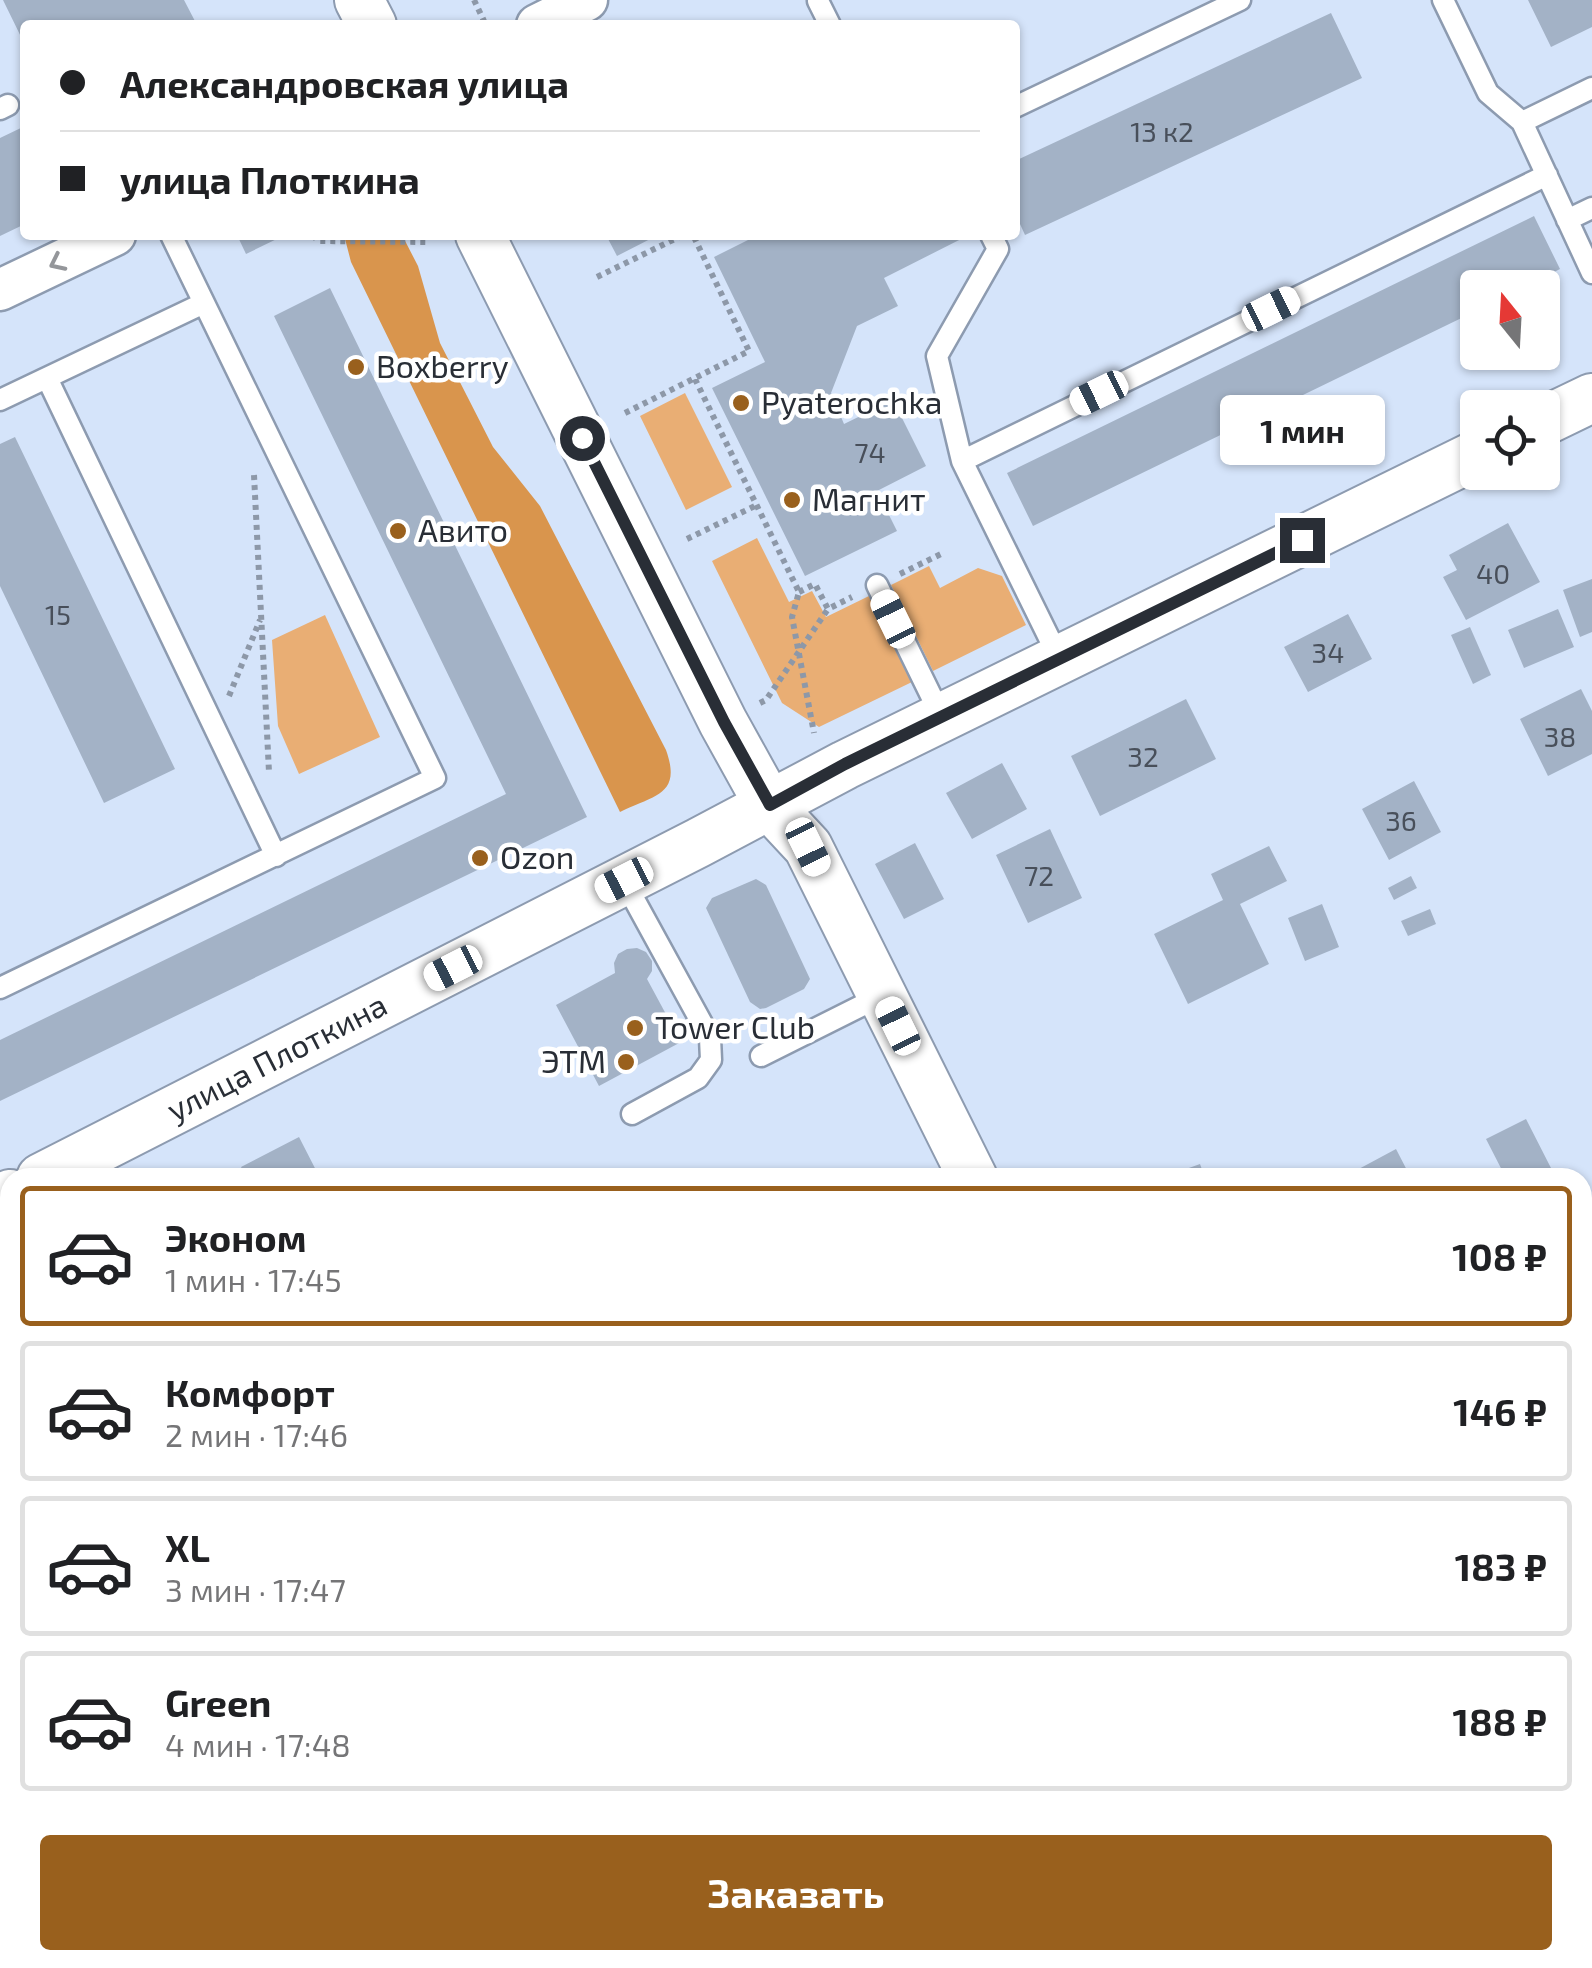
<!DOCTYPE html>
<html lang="ru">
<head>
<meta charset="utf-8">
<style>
  :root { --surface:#fff; --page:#f2f2f2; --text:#202124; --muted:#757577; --line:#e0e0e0; --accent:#99601d }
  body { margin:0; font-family:"Exo 2",sans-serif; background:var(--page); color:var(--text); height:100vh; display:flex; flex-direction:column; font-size:38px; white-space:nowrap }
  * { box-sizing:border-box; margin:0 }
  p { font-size:32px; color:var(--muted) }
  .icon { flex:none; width:55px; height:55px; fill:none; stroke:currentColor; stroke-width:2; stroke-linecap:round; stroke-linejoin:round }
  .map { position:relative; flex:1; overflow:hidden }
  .drawer { position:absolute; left:0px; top:1168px; width:1592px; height:802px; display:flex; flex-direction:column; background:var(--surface); border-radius:30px 30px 0 0; box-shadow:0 2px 8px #0004 }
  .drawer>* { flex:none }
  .banner { position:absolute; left:20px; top:20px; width:1000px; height:220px; border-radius:10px; box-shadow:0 2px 8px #0004; display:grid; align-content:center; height:220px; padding:0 40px; background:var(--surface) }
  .needle { width:65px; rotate:342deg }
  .buttons { position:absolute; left:1460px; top:270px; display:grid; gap:20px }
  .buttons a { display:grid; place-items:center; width:100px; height:100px; border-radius:10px; background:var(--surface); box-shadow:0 2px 8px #0004; font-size:50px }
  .end { position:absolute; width:45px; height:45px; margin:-22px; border:12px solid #292e36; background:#fff; box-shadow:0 0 0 5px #fff }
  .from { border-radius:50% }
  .bubble { position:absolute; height:70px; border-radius:10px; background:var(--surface); box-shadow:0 2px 8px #0004; font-size:32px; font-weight:700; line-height:70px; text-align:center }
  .car { position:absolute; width:30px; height:60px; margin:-30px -15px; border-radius:12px; box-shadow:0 0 8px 2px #0007; background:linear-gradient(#fff 24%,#345 0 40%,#fff 0 76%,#345 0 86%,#fff 0) }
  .banner b { display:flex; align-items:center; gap:35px; height:95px; font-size:38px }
  .banner b+b { border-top:2px solid var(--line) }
  .banner i { width:25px; height:25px; background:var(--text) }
  ul { padding:18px 0 0; list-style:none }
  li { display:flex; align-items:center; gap:30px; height:140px; margin:0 20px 15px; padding:0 20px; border:5px solid var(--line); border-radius:10px }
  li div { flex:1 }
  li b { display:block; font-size:38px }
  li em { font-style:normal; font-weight:700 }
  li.active { border-color:var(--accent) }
  li>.icon { width:90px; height:90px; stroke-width:1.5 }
  .button { display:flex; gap:20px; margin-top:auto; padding:20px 40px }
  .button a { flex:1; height:115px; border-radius:10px; background:var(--accent); color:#fff; font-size:40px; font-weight:700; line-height:115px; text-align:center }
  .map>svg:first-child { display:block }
  .green { fill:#e9ae74 }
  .forest { fill:#d9954d }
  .building { fill:#a3b2c6 }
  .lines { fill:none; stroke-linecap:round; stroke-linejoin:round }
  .service-casing { stroke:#8d9bb0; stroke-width:25 }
  .minor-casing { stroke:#8d9bb0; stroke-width:45 }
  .tertiary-casing { stroke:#8d9bb0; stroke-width:52 }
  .path { stroke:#8d98a8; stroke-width:6; stroke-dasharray:5 5; stroke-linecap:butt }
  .service { stroke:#fff; stroke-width:20 }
  .minor { stroke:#fff; stroke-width:40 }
  .tertiary { stroke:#fff; stroke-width:48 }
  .oneway { stroke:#94969a }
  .route { stroke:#292e36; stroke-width:12 }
  .poi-dot { fill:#99601d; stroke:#fff; stroke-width:4 }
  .labels { text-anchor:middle; stroke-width:9; stroke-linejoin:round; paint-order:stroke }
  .number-label { font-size:28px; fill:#484f5a }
  .poi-label { font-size:32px; fill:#292e36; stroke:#fff; text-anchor:start }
  .street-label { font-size:32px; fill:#292e36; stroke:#fff }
</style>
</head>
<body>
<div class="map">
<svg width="1592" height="1968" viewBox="0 0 1592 1968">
  <rect width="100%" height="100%" fill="#d5e4fa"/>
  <path class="green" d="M685,393L732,487L686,510L640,416Z
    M757,538L789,602L812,591L826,617L869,596L912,682L819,727L782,703L712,561Z
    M929,566L940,588L978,568L1002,576L1026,625L933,671L891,585Z
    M325,615L380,737L299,774L278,726L272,640Z"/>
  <path class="forest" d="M344,235H402L418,266L440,343L493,447L540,506L666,750C682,795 655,795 620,812L351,262Z"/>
  <path class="building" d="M3,0H184L197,25H25V45Z
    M1528,0H1592V27L1551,47Z
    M1331,13L1362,78L1025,235L1015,213V161Z
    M25,126V224L0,236V138Z
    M1534,216L1560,269L1523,288H1478V310L1033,526L1007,473Z
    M237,235H285L246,254Z
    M606,235H658L617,256Z
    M758,235H969L884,278L898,306L857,326L831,393L844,424L893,400L926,466L877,491L897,531L805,576L712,388L765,362L714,257Z
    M330,288L587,817L0,1101V1040L506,794L274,316Z
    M15,437L175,769L104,803L0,586V444Z
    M1508,523L1540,582L1466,620L1443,577L1457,570L1449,555Z
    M1592,579V632L1580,637L1563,590Z
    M1558,609L1574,647L1524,668L1508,630Z
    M1348,614L1372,659L1308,692L1284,647Z
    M1470,627L1491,675L1473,684L1451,635Z
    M1581,689L1592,711V754L1548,776L1520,719Z
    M1186,699L1216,759L1100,816L1071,756Z
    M1002,763L1027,809L972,839L946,793Z
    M1414,781L1441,832L1389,860L1362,809Z
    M1050,829L1082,898L1028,923L996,855Z
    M915,843L944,899L904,919L875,864Z
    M1269,846L1287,881L1240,904L1269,964L1188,1004L1154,934L1223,900L1211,874Z
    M1411,876L1417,888L1394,900L1388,888Z
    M756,879L766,885L810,979L804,989L766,1008L760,1009L750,1002L706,908L712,898Z
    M1322,904L1339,947L1305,961L1288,918Z
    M1430,909L1436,924L1408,936L1401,921Z
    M637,948L646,952L652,961V971L647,979L681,1042L599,1086L556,1005L615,973L614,963L618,954L627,949Z
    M1526,1119L1552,1170L1537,1178H1506L1486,1139Z
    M299,1137L320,1178H246L241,1167Z
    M1396,1149L1411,1178H1342Z
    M1200,1164L1205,1178H1164V1177Z
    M10,1319V1405L0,1391V1324Z
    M1592,1426V1491L1584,1495L1582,1431Z
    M10,1549V1585L0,1591V1555Z
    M0,1667L10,1685V1707L0,1713Z
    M10,1756V1819L0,1801V1762Z
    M10,1948V1960H24L29,1968H0V1954Z
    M774,1960H812L815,1968H756Z
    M1138,1960H1168L1172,1968H1123Z"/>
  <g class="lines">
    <g class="service-casing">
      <path id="service" d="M1443,0L1488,93L1522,122L1592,273
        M818,1L830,25
        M1015,107L1240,0
        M0,109L8,105
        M1522,122L1592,88
        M1567,220L1592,208
        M991,235L998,249L937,356L962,461L1060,660
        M47,378L276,856
        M0,400L204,303
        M962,461L1547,175
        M877,585L942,718
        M624,881L710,1038L711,1060L698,1078L632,1114
        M0,988L435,778L171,235
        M761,1056L883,995"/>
    </g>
    <g class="minor-casing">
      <path id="minor" d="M537,25L587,0
        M0,290L115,235
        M1582,1307L1592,1302
        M303,1968L318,1960"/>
    </g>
    <g class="tertiary-casing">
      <g id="tertiary">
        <path d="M359,0L372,25"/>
        <path d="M480,235L723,722L769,805L808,847L973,1178"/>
        <path d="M1542,422L1592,398"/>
        <path id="s1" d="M41,1178L698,843L845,765L1478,454"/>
        <path d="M0,1199L10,1194"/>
        <path d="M1366,1960L1370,1968"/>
      </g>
    </g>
    <path class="path" d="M474,0L484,21
      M314,235L317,241L427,242
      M597,277L683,235
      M695,379L799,592L792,617L814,733
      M625,413L749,351L693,235
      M254,475L269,772
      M687,539L757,505
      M900,574L943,553
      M799,592L815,584L828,609L852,597
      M229,696L260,620
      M760,703L766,700L828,609"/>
    <use href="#service" class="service"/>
    <use href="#minor" class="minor"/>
    <use href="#tertiary" class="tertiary"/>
  </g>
  <defs><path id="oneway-chevron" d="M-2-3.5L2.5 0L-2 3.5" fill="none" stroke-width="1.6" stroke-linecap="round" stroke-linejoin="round" transform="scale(2.5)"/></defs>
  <use class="oneway" href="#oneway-chevron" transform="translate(57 263) rotate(154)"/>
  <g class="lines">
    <path class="route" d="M582,438L724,722L770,805L845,764L1302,540"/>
  </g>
  <g class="poi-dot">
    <circle cx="356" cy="367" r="10"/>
    <circle cx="741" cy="403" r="10"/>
    <circle cx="792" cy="500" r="10"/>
    <circle cx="398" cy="531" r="10"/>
    <circle cx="480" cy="858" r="10"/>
    <circle cx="635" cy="1028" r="10"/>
    <circle cx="626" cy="1062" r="10"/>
  </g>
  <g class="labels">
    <g class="number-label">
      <text x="1162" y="142">13 к2</text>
      <text x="870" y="463">74</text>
      <text x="1493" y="584">40</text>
      <text x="58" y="625">15</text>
      <text x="1328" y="663">34</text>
      <text x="1560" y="747">38</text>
      <text x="1143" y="767">32</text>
      <text x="1401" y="831">36</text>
      <text x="1039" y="886">72</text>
    </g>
    <g class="poi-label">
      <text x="376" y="378">Boxberry</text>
      <text x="761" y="414">Pyaterochka</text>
      <text x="812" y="511">Магнит</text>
      <text x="418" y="542">Авито</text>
      <text x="500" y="869">Ozon</text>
      <text x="655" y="1039">Tower Club</text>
      <text x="606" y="1073" text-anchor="end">ЭТМ</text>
    </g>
    <g class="street-label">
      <text dy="11" stroke="none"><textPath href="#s1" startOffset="265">улица Плоткина</textPath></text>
    </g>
  </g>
</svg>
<div class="buttons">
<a><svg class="needle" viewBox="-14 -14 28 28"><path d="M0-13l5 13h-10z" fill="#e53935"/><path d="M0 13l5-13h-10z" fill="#757577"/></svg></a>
<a><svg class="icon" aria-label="locate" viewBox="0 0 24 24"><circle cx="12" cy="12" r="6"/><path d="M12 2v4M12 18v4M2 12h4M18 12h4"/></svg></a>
</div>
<i class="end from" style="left:582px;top:438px"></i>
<i class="end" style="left:1302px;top:540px"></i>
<div class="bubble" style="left:1220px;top:395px;width:165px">1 мин</div>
<i class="car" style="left:1271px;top:309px;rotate:64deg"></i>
<i class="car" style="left:1099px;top:393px;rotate:244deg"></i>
<i class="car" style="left:893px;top:619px;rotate:334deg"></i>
<i class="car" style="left:808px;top:847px;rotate:154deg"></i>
<i class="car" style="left:624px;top:880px;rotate:243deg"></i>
<i class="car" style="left:453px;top:968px;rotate:243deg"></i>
<i class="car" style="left:898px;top:1026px;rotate:334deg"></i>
<div class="banner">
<b><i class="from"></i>Александровская улица</b>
<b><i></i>улица Плоткина</b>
</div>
<section class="drawer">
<ul>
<li class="active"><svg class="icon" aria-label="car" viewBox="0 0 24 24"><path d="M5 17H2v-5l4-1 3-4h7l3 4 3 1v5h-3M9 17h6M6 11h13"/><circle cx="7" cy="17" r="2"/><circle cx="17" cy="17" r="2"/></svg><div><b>Эконом</b><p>1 мин · 17:45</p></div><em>108 ₽</em></li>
<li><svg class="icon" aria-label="car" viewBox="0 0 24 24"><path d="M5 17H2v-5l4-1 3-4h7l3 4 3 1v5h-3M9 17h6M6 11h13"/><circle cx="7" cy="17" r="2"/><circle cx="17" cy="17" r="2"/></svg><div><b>Комфорт</b><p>2 мин · 17:46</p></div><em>146 ₽</em></li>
<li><svg class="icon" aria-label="car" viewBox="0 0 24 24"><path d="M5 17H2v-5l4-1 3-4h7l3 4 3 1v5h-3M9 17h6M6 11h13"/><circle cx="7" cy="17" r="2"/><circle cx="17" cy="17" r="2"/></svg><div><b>XL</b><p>3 мин · 17:47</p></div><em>183 ₽</em></li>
<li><svg class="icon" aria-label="car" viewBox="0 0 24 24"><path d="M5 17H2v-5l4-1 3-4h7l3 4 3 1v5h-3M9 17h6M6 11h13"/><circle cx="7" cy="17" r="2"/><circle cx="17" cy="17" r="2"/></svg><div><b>Green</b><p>4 мин · 17:48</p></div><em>188 ₽</em></li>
</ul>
<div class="button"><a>Заказать</a></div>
</section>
</div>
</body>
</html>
